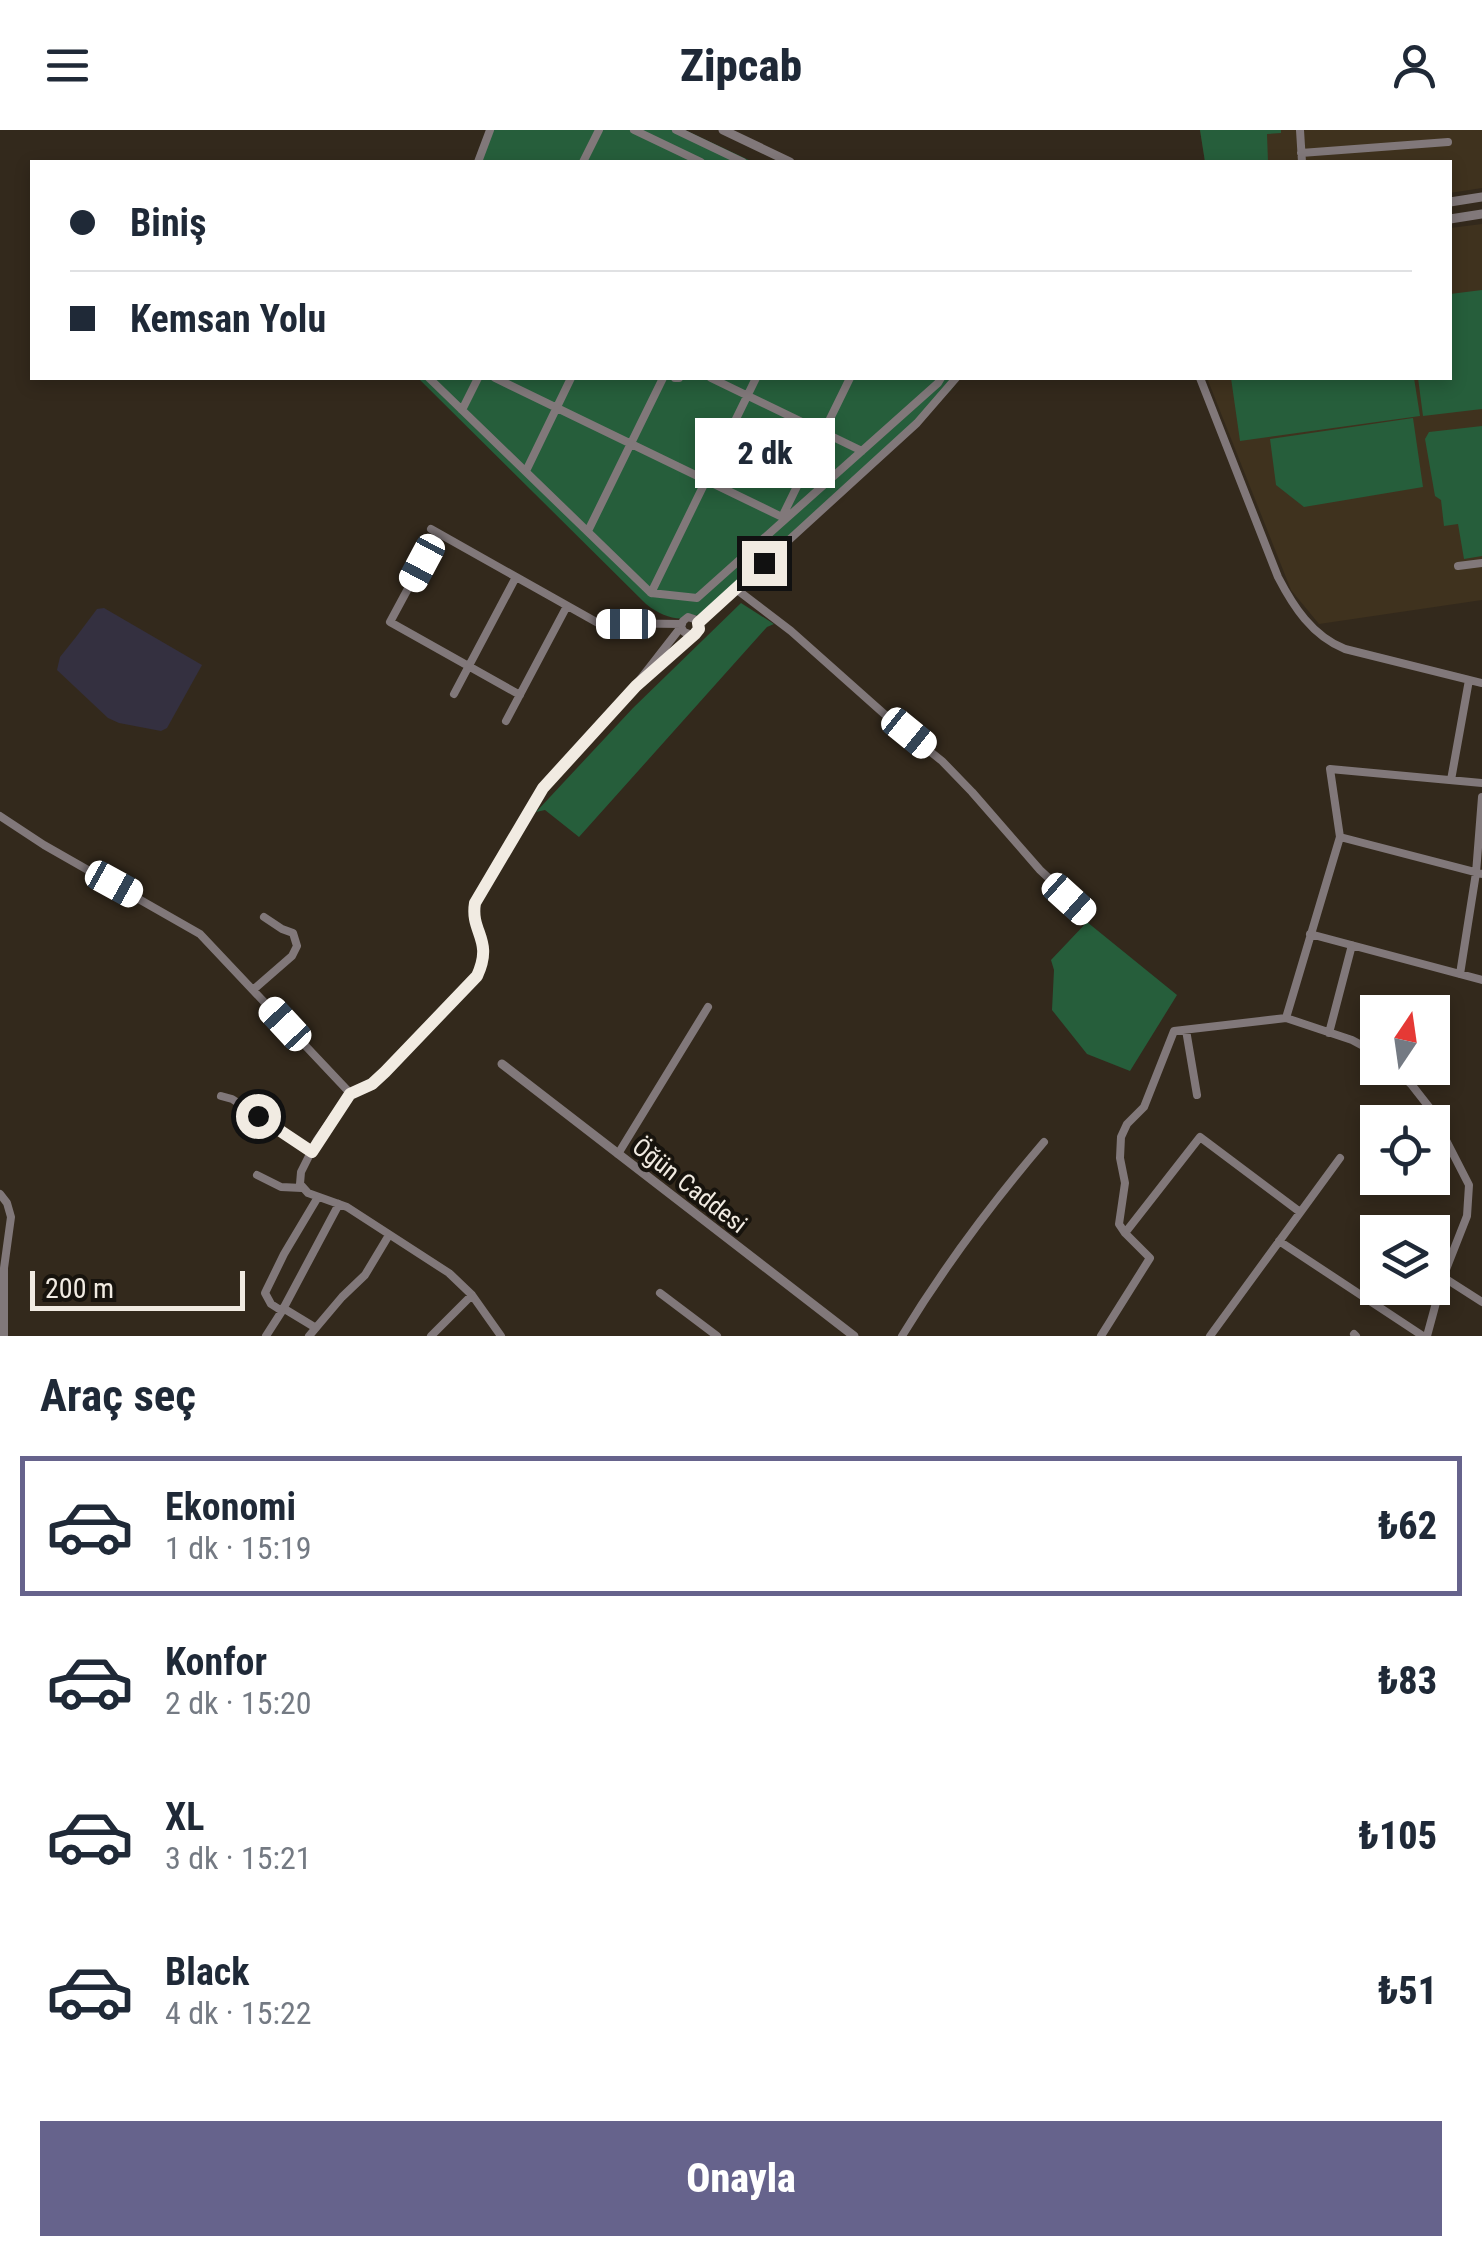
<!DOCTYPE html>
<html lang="tr">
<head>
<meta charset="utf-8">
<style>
  :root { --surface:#fff; --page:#f6f6f7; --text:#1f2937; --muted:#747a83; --line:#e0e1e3; --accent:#66638c }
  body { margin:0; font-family:"Roboto Condensed",sans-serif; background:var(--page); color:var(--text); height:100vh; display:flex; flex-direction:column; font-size:38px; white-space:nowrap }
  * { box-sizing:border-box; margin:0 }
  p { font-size:32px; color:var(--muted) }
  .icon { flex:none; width:55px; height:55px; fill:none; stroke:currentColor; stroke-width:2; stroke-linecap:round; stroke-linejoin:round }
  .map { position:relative; height:1206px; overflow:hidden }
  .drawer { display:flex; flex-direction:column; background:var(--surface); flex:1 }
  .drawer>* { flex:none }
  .top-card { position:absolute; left:30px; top:30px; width:1422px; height:220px; border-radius:0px; box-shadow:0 5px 15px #0003; display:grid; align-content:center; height:220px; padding:0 40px; background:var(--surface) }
  .needle { width:65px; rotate:13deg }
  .tools { position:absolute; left:1360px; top:865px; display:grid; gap:20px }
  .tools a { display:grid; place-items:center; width:90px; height:90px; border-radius:0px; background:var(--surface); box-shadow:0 5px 15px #0003; font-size:50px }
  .scale { position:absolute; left:30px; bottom:25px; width:215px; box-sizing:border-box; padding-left:10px; border:5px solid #f1ebe2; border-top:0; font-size:28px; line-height:35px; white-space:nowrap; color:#f1ebe2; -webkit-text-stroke:8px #17130d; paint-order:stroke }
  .end { position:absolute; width:45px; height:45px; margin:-22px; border:12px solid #f1ebe2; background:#111; box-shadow:0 0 0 5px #111 }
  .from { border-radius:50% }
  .bubble { position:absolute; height:70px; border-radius:0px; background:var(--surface); box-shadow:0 5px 15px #0003; font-size:32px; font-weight:800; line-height:70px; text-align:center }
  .car { position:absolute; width:30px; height:60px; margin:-30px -15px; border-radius:12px; box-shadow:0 0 8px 2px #0007; background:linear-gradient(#fff 24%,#345 0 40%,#fff 0 76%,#345 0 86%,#fff 0) }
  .top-card b { display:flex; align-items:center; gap:35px; height:95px; font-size:38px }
  .top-card b+b { border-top:2px solid var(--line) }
  .top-card i { width:25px; height:25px; background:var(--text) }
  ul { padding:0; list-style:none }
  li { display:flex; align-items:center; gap:30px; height:140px; margin:0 20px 15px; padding:0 20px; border:5px solid transparent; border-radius:0px }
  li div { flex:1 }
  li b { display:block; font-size:38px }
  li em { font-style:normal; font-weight:800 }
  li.current { border-color:var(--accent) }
  li>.icon { width:90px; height:90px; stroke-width:1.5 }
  h2 { padding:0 40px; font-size:45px; line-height:120px }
  .primary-button { display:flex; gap:20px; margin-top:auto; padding:20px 40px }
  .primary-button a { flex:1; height:115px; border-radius:0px; background:var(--accent); color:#fff; font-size:40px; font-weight:800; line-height:115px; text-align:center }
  header { display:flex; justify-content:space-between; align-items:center; height:130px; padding:0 40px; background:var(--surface); font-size:45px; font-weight:800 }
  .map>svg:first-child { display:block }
  .built { fill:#3f321e }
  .industrial { fill:#343040 }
  .green { fill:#265e3b }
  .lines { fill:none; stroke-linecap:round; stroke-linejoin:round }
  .minor { stroke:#81787a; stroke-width:8 }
  .tertiary { stroke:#81787a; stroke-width:9 }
  .route { stroke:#f1ebe2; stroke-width:12 }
  .labels { text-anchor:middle; stroke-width:8; stroke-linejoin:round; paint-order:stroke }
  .street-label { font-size:25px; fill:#f1ebe2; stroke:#17130d }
</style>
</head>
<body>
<header><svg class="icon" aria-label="menu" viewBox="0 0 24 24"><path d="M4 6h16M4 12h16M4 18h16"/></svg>Zipcab<svg class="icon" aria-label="person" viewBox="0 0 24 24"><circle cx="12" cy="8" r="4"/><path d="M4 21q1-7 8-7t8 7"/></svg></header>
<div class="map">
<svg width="1482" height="1206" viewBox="0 0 1482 1206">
  <rect width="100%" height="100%" fill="#33291c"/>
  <path class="built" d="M1200,0H1482V58L1450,63V32H1205Z
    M1482,94V470L1319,494L1291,460L1207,248H1450V98Z"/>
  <path class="industrial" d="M104,478L202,535L167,598L161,601L119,593L108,588L57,540L60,527L76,507L97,479Z"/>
  <path class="green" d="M493,0H685L753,32H481Z
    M1200,0H1281V3L1267,4L1268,32H1205Z
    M1482,160V279L1423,286L1418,248H1450V164Z
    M418,248H959L951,260L715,475C690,493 670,493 646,474Z
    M1231,248H1414L1420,286L1240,311Z
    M1413,288L1423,357L1304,377L1276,355L1270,309Z
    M1482,296V426L1464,429L1458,394L1444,396L1441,370L1435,366L1425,309L1429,302Z
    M741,473L774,494L767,497L579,707L545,680L536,682L633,578Z
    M1087,792L1177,865L1130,941L1087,924L1052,880L1054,840L1051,830Z"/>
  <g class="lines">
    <path class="minor" d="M634,0L701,32
      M676,0L743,32
      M1300,0L1302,32
      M1301,23L1448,12
      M478,32L490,0
      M583,32L599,0
      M429,248L651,463L697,468L938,253L941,248
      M495,248L782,387L784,390
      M675,248H679
      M711,248L862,321
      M1200,248L1278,447C1293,476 1312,506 1345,519L1482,553
      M462,280L478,248
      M526,341L571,248
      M782,387L850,248
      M431,399L598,493L682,494
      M588,401L663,248
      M438,403L390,492L520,565
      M1458,436L1482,433
      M736,459L791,501L891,590L942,631L972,662L1040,740L1085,782
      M651,463L756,248
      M698,493L917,293L956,248
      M650,543L697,501L699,496L697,490L688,487L683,491L681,497L684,502L692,505
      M454,564L516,447
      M506,591L567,476
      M1451,650L1469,550
      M0,686L44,715L200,804L350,963
      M1340,707L1482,744
      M1310,804L1482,850
      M1460,844L1476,743L1482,667
      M253,860L292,826L297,816L293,803L282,799L264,787
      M1186,900L1197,965
      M1329,903L1352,815
      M1378,924L1352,910L1286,888L1340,707L1330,639L1482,653
      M1394,938L1411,954L1429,977L1469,1055L1467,1086L1443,1147L1427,1206
      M221,966L232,969L312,1021
      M618,1024L708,877
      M257,1045L281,1057L302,1058
      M0,1064L7,1073L11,1087L4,1138V1206
      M1125,1103L1200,1007L1300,1082
      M1279,1111L1423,1206
      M1443,1147L1482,1172
      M660,1163L717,1206
      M283,1178L316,1198
      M282,1181L271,1174L265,1163L284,1124L318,1067
      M1354,1204L1356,1206
      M266,1206L282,1181L339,1074
      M309,1206L342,1167L365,1145L389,1105
      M431,1206L472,1165
      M501,1206L472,1165L449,1143L347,1077L308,1063L300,1054L301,1042L317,1010L350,963L371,953L385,943L477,846C494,808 468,798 476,770L543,658L635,556L681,497
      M902,1206C944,1137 992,1073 1044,1012
      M1101,1206L1150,1128L1125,1103L1119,1094L1125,1053L1120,1028L1121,1007L1127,994L1144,977L1174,901L1286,888
      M1210,1206L1340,1028"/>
    <path class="tertiary" d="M723,0L790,32
      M1450,72L1482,67
      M1450,89L1482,84
      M502,934L854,1206"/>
  </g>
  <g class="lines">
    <path class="route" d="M258,986L312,1022L350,964L372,954L385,942L477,846C494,809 470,803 475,773L543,658L636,556L695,504L699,499L698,493L764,433"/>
  </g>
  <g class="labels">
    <g class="street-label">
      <text transform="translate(690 1055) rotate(38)" y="9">Öğün Caddesi</text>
    </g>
  </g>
</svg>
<div class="tools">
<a><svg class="needle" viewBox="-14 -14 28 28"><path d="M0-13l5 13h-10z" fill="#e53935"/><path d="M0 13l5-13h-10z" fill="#747a83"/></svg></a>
<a><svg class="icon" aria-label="locate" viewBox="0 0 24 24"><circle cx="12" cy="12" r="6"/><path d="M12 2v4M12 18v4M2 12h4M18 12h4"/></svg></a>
<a><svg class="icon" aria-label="layers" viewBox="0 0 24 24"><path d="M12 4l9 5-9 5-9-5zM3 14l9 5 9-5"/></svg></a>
</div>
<div class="scale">200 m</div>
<i class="end from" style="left:258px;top:986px"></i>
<i class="end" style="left:764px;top:433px"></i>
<div class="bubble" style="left:695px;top:288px;width:140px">2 dk</div>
<i class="car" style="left:422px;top:433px;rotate:208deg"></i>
<i class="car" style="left:626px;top:494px;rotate:270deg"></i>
<i class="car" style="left:909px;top:603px;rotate:129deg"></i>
<i class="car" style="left:114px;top:754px;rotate:119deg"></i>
<i class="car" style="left:1069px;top:769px;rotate:132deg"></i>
<i class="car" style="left:285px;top:894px;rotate:317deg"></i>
<div class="top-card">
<b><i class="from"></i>Biniş</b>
<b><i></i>Kemsan Yolu</b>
</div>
</div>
<section class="drawer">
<h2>Araç seç</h2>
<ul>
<li class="current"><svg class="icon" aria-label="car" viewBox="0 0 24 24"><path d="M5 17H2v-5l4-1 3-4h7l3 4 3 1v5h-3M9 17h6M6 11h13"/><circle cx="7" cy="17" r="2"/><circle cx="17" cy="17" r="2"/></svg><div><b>Ekonomi</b><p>1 dk · 15:19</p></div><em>₺62</em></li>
<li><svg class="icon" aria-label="car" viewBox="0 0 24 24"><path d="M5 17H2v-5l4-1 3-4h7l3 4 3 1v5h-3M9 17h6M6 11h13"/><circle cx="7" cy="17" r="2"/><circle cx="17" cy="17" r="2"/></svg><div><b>Konfor</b><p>2 dk · 15:20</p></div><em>₺83</em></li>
<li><svg class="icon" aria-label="car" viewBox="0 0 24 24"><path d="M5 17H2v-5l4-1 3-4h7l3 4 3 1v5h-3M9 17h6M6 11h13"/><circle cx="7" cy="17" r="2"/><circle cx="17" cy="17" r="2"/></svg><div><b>XL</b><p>3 dk · 15:21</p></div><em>₺105</em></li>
<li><svg class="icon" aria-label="car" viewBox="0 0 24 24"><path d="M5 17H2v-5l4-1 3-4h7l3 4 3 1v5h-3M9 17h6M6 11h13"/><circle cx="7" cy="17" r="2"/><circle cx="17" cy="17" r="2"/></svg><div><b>Black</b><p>4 dk · 15:22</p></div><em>₺51</em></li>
</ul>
<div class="primary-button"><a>Onayla</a></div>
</section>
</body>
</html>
